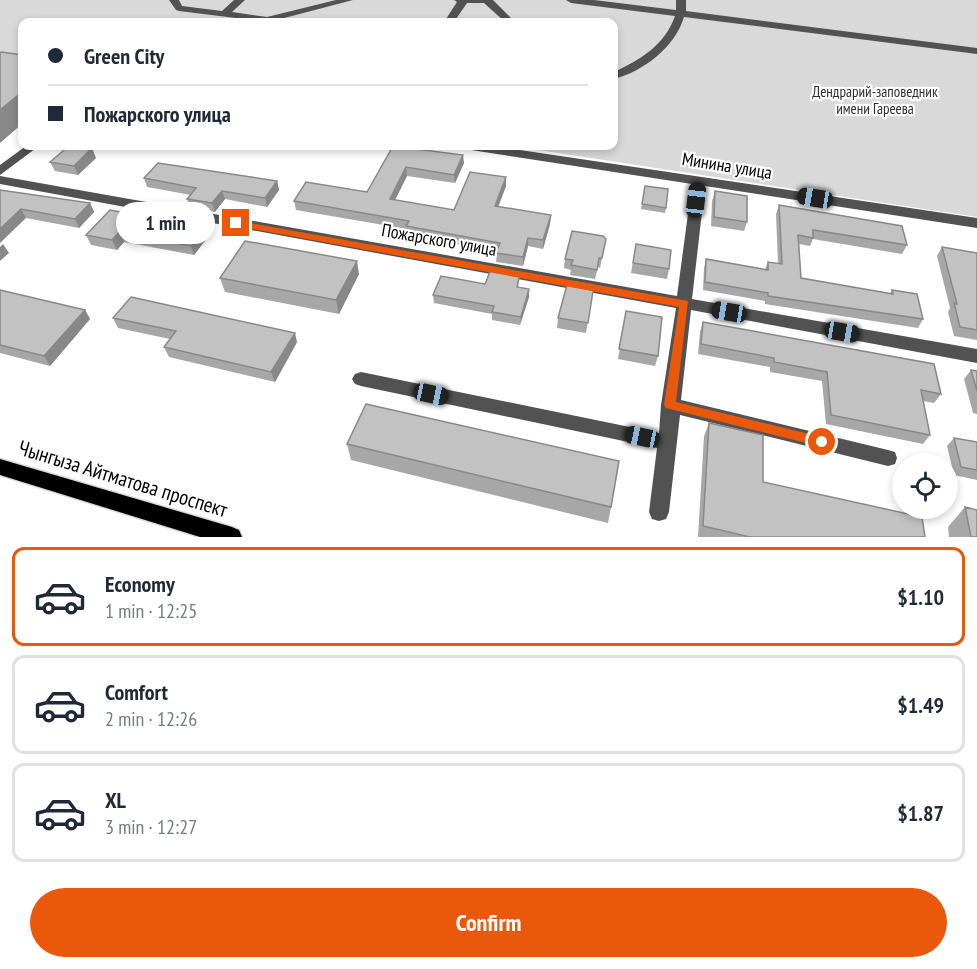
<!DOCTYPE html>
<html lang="en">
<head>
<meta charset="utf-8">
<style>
  :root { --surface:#fff; --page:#f2f2f3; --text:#1f2937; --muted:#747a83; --line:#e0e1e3; --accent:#ea580c }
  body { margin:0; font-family:"PT Sans Narrow",sans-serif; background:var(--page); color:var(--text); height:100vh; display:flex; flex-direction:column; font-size:22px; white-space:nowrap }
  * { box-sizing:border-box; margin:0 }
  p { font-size:20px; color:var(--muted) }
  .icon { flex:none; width:33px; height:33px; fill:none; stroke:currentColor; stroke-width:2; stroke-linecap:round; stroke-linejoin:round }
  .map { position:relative; height:537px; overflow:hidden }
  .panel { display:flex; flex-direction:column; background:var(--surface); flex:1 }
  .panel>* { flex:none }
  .hud { position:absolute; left:18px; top:18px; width:600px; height:132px; border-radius:12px; box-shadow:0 3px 9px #0003; display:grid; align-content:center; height:132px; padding:0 30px; background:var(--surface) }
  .fabs { position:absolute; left:892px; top:453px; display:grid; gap:12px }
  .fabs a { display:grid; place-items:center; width:66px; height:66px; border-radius:50%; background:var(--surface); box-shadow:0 3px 9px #0003; font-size:30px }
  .end { position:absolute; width:27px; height:27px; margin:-14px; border:8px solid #ea580c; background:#fff; box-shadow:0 0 0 3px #fff }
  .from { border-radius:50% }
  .bubble { position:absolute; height:42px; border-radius:21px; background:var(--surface); box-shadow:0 3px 9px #0003; font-size:20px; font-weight:700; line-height:42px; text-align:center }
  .car { position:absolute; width:18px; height:36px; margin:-18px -9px; border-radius:8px; box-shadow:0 0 4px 2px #0007; background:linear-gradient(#222 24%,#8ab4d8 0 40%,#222 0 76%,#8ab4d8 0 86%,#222 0) }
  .hud b { display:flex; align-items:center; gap:21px; height:57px; font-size:22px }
  .hud b+b { border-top:2px solid var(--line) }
  .hud i { width:15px; height:15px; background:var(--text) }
  ul { padding:10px 0 0; list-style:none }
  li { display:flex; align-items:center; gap:18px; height:99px; margin:0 12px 9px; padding:0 18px; border:3px solid var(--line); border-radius:12px }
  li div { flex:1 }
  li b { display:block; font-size:22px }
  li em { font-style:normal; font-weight:700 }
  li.active { border-color:var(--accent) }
  li>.icon { width:54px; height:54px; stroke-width:1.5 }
  .primary-button { display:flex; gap:12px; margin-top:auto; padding:12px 30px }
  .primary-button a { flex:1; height:69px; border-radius:36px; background:var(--accent); color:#fff; font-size:24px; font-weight:700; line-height:69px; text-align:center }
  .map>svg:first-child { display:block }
  .green { fill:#d9d9d9 }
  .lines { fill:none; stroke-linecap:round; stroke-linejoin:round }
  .major-casing { stroke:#dbdbdb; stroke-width:3 }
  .minor { fill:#525252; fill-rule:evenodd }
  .major { fill:#000; fill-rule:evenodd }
  .wall { fill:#a7a7a7 }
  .shaded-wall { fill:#888 }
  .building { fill:#c2c2c2; stroke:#888; stroke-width:1.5 }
  .route { fill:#ea580c }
  .labels { text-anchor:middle; stroke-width:4.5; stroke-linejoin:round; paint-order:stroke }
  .far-park-label { font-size:15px; fill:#303030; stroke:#fff }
  .street-label { font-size:18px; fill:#000; stroke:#fff }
  .near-street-label { font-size:21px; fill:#000; stroke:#fff }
</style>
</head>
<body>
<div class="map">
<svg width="977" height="537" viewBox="0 0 977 537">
  <rect width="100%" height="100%" fill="#fff"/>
  <path class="green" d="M0,0H977V217L512,146H614V22H22V70L0,66Z"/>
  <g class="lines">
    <g class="major-casing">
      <path id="major" d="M0,459L232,527L239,530L242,537H200L0,475Z"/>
    </g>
    <path class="minor" d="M169,0H179L182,6L222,11L234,0H245L232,12L267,17L336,0H353L269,22L179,11L176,10Z
      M454,0H493L515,22H505L484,3H467L454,22H444L457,2Z
      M566,0H594L676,10V0H686V11L977,48V54L684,17C675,47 644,71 614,79V72C640,60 665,45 675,16L571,3Z
      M26,146H39L0,175V165Z
      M465,146H493L977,218V228L705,186L692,299L977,349V363L691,310L681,400L888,450L895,452L897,458L895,464L888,466L680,415L669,512L666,519L659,521L652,519L649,512L657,448L361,386L355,384L352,379L355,374L361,372L659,433L661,405L676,308L0,184V176L677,296L692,184L471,150Z"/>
    <use href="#major" class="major"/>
  </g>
  <path class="wall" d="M393,146L464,163L455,183L407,176L395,200L454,210L506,177V186L498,207L551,215L550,224L543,249L528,246L523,266L496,262L497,252L407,235V229L296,210L294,201L367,192Z
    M96,158L78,175L55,171L50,162Z
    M144,178L277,181L279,190L267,207L225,199L215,212L190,207L187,199L191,195L147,187Z
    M645,186L666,208L665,213L641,209Z
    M0,190L90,203L94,212L79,228L26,218Z
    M715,191L747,222L744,231L711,226L712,201Z
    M779,205L907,245L902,254L813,239L810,246L799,244L801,278L890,294L892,290L923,319L918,328L765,304V301L703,290L704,268L706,259L765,269L768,262L778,264L776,214Z
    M168,221L205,223L211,233L194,255L124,242L117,250L91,245L86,235Z
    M606,239L600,268L598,267L595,279L570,275L571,270L564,268L565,259Z
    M636,244L669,269L667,279L631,273Z
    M942,247L977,253V340L954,336L948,312L950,308L937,256Z
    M359,274L339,314L225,292L220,278Z
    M520,274L518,287L529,297L520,325L492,320V314L434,303L433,295L485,284Z
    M594,285L586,333L557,328L558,318Z
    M0,290L85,310L90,319L50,366L0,353Z
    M626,311L658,356L655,366L618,359Z
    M113,318L297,342L275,382L169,357L164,347L170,339L118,328Z
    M703,322L941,394L934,403L923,401L930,435L923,444L826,424L822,381L770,372V367L698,354L700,332Z
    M971,370L977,371V414L973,413L964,379Z
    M709,423L763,482L925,537H698L704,436Z
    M954,438L977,442V480L954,475L947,446Z
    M347,444L611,507L608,523L351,460Z
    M965,507L977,537H949L948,527Z"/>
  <path class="shaded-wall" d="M22,92V124L0,143V110Z
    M92,148L96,158L78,175L74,166Z
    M463,155L464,163L455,183L454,175Z
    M406,167L407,176L391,208L390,199Z
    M506,177V186L495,215V206Z
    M277,181L279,190L267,207L265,198Z
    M222,191L225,199L215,212L212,203Z
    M90,203L94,212L79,228L75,219Z
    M21,209L26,218L0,243V229Z
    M202,214L206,224L197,222Z
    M551,215L550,224L543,249V240Z
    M208,223L211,233L194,255L191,246Z
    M119,232L124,242L117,250L112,240Z
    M528,238V246L523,266V257Z
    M3,244L9,253L0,261V247Z
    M357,261L359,274L339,314L336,300Z
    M529,289V297L520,325L521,317Z
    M85,310L90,319L50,366L44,356Z
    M295,333L297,342L275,382L271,372Z"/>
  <path class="building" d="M1,52L22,55V92L0,110V53Z
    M69,146L92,148L74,166L50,162Z
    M393,146L463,155L454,175L406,167L390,199L454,210L470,172L506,177L495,206L551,215L543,240L528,238L523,257L496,253L500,243L406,226L409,221L294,201L306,182L367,192Z
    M158,163L277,181L265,198L222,191L212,203L187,199L196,188L144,178Z
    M645,186L668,189L666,208L642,204Z
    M0,190L90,203L75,219L21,209L0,229Z
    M715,191L747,196V222L714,217Z
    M779,205L902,226L907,245L813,230V238L798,235L801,278L893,294L892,290L917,294L923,319L768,296V293L705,282L706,259L768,270V262L782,264Z
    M110,210L168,221L177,210L202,214L197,222L208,223L191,246L119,232L112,240L86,235Z
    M572,231L603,236L606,239L602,258H599L597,270L571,265L573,260L565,259Z
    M245,241L357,261L336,300L220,278Z
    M636,244L671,250L669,269L633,263Z
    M942,247L977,253V330L960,327L954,303L957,304Z
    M491,269L520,274L517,287L529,289L521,317L492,312L494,306L433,295L441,276L485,284Z
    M568,281L594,285L588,323L558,318Z
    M0,290L85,310L44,356L0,345Z
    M131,297L295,333L271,372L164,347L176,331L113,318Z
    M626,311L662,317L658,356L619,349Z
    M703,322L934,364L941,394L921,390L930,435L831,415L827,372L774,362V358L701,344Z
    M971,370L977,371V391Z
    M366,404L619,461L611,507L347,444Z
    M709,423L763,435V482L922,517L925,537H750L703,526Z
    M954,438L977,442V470L961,467Z
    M965,507L977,510V537H971Z"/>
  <path class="route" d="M233,220L688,301L676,402L822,437L828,442L822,447L666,408L664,405L679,307L236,226L231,223Z"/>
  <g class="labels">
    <g class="far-park-label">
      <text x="875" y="97">Дендрарий-заповедник<tspan x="875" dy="17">имени Гареева</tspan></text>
    </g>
    <g class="street-label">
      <text transform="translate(727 166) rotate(9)" y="6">Минина улица</text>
      <text transform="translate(439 240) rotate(10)" y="6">Пожарского улица</text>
    </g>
    <g class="near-street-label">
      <text transform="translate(123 479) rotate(17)" y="7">Чынгыза Айтматова проспект</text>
    </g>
  </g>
</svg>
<div class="fabs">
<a><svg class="icon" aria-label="locate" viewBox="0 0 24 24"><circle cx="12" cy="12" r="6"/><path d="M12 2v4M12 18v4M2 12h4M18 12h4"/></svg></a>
</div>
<i class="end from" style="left:822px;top:442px"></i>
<i class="end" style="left:236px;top:223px"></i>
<div class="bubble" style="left:116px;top:202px;width:99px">1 min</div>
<i class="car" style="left:815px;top:198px;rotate:279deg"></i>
<i class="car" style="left:696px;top:200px;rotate:7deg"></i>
<i class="car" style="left:729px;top:312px;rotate:280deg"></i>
<i class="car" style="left:842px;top:332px;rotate:100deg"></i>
<i class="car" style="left:431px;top:394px;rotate:102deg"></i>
<i class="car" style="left:642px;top:437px;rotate:282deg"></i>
<div class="hud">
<b><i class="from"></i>Green City</b>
<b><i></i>Пожарского улица</b>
</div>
</div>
<section class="panel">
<ul>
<li class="active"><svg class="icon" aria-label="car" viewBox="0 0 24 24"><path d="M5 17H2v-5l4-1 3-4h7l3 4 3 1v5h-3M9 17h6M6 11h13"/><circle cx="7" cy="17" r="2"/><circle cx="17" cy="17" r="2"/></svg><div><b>Economy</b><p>1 min · 12:25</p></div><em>$1.10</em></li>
<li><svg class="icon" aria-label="car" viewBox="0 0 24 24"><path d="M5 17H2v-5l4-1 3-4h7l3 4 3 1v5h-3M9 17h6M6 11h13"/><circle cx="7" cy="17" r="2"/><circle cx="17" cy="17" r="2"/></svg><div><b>Comfort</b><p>2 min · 12:26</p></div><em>$1.49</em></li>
<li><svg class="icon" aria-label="car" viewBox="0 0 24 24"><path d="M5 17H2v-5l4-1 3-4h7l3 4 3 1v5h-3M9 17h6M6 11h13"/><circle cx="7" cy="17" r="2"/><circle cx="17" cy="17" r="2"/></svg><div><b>XL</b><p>3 min · 12:27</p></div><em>$1.87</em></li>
</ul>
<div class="primary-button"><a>Confirm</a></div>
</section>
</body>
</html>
